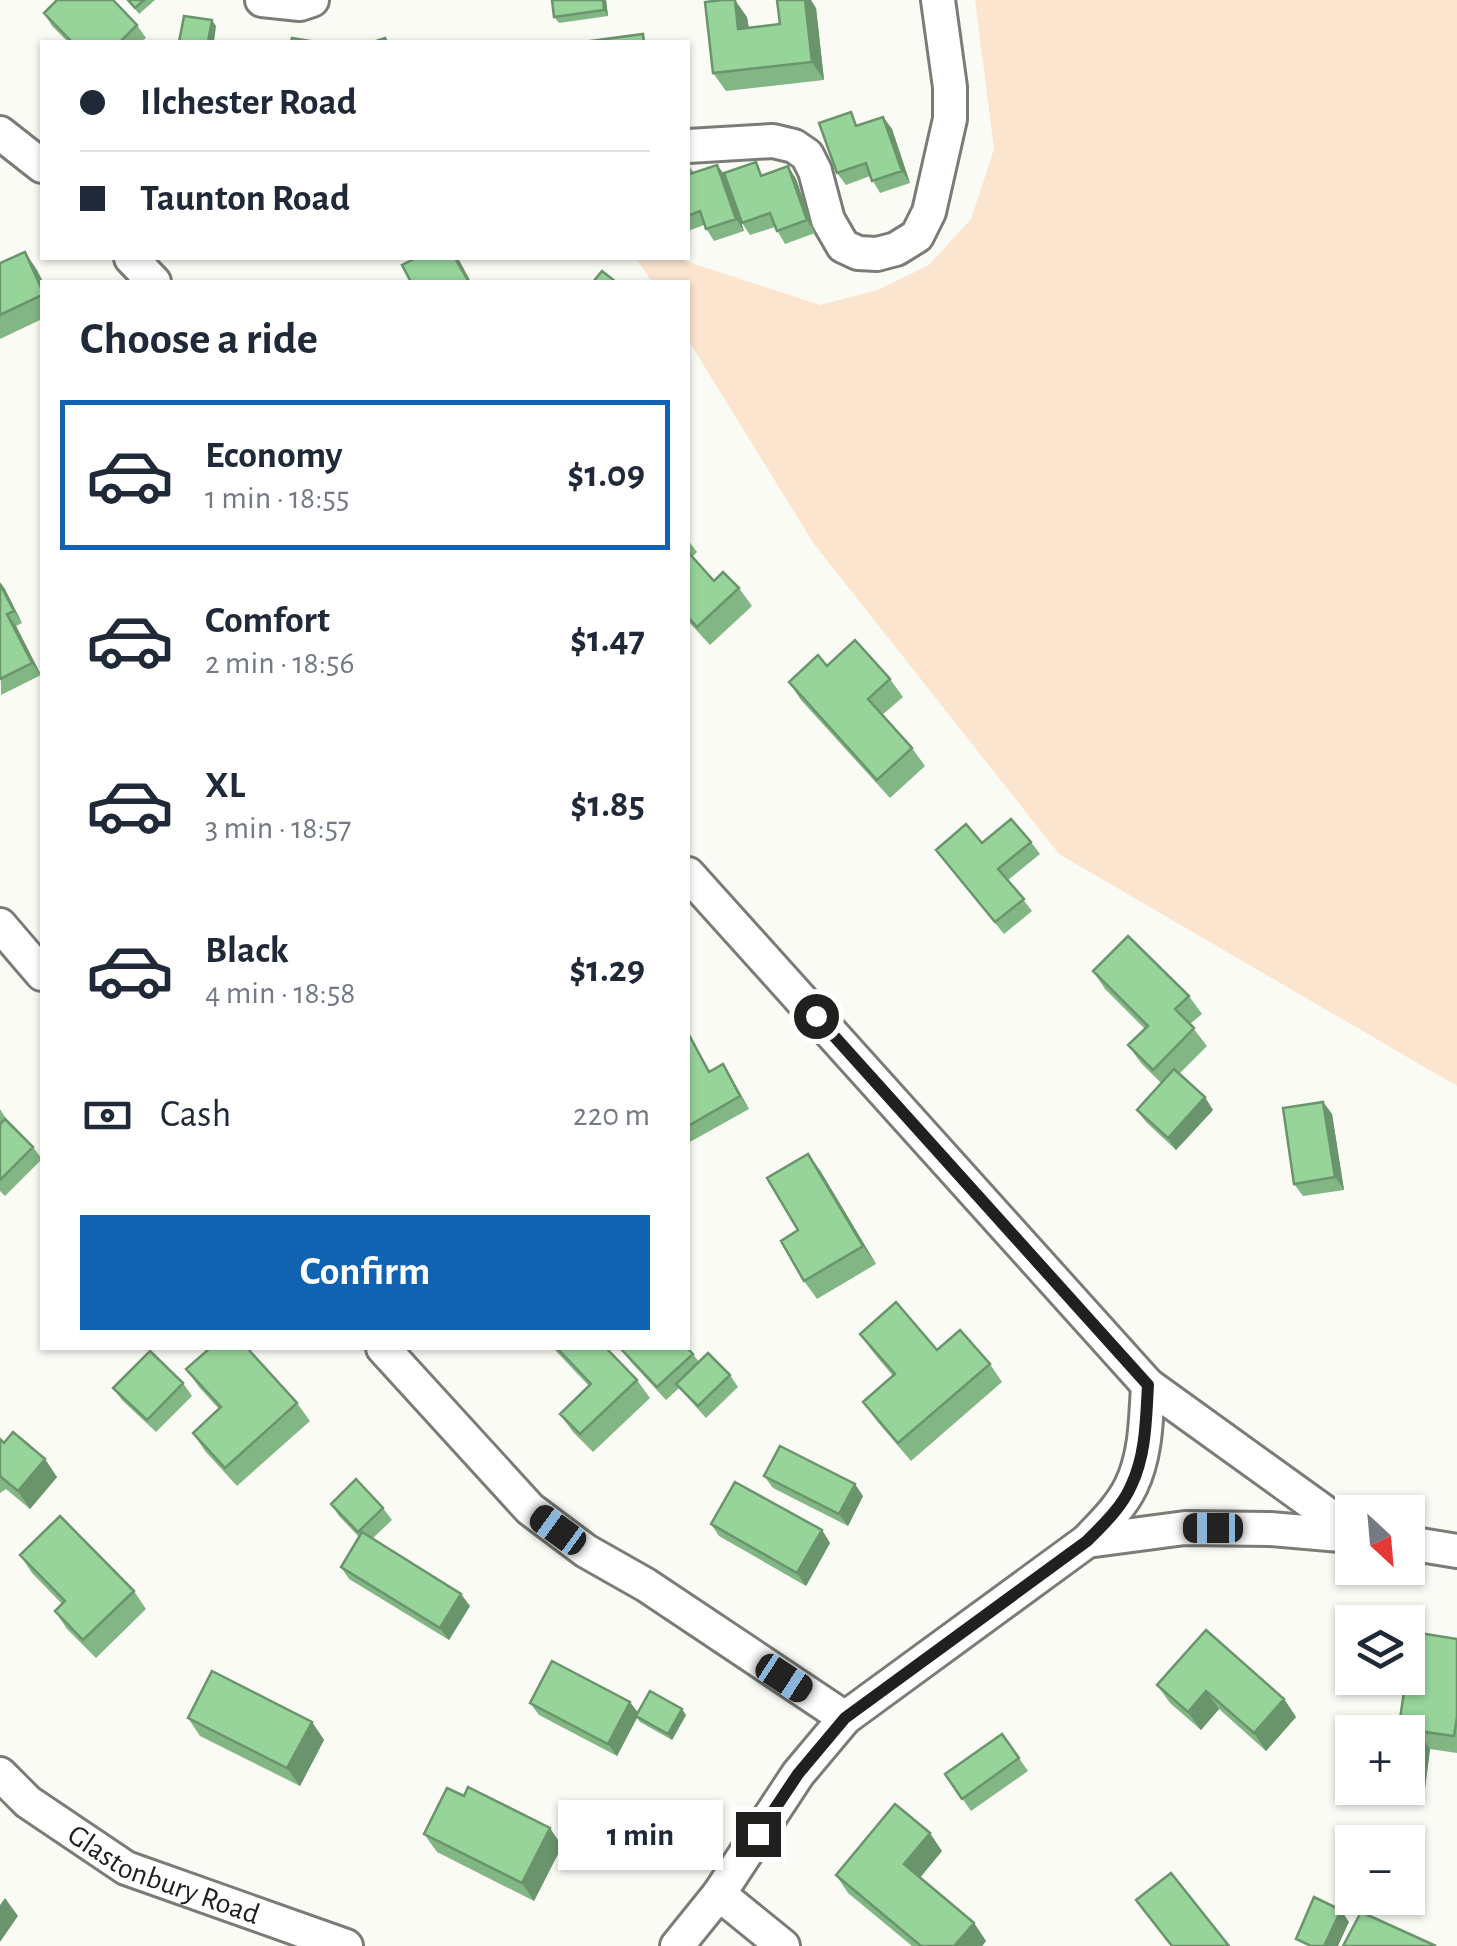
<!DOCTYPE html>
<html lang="en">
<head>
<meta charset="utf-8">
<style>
  :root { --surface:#fff; --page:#f2f2f3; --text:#1f2937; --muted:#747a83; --line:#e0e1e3; --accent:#1162b0 }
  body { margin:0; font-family:"Alegreya Sans",sans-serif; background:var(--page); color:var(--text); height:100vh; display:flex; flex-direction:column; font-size:38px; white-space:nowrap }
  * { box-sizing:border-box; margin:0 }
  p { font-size:32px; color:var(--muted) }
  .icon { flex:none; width:55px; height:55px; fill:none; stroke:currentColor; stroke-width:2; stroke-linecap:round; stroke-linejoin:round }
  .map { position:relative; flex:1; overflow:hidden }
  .panel { position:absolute; left:40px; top:280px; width:650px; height:1070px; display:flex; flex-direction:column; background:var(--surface); border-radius:0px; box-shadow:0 2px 8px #0004 }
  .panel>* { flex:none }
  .top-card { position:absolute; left:40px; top:40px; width:650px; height:220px; border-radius:0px; box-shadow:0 2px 8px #0004; display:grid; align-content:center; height:220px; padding:0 40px; background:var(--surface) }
  .needle { width:65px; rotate:154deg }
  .fabs { position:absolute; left:1335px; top:1495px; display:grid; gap:20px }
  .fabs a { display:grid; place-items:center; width:90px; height:90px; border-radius:0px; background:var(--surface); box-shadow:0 2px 8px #0004; font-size:50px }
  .end { position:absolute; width:45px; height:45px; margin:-22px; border:12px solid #20201e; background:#fff; box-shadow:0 0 0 5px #fff }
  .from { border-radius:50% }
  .bubble { position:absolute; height:70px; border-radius:0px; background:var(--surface); box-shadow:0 2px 8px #0004; font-size:32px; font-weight:600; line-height:70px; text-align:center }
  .car { position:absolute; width:30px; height:60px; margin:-30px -15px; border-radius:12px; box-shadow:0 0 8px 2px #0007; background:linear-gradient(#222 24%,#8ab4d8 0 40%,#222 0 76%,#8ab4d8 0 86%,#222 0) }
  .top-card b { display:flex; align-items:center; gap:35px; height:95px; font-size:38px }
  .top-card b+b { border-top:2px solid var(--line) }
  .top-card i { width:25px; height:25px; background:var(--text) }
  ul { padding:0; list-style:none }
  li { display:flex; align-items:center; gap:30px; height:150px; margin:0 20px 15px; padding:0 20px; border:5px solid transparent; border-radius:0px }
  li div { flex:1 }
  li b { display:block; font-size:38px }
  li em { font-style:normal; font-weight:600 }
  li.on { border-color:var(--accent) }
  li>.icon { width:90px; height:90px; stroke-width:1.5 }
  h2 { padding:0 40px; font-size:45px; line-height:120px }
  .pay { display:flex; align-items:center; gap:25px; height:110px; padding:0 40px; font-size:38px }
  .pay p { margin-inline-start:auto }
  .cta { display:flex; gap:20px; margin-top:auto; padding:20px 40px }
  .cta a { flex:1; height:115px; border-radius:0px; background:var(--accent); color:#fff; font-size:40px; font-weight:600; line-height:115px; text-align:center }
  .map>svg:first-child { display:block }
  .green { fill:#fce5cf }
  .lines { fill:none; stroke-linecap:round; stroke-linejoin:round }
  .street-casing { stroke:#7a7c76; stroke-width:38 }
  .street { stroke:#fff; stroke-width:32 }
  .wall { fill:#82b684 }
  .shaded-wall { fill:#6a946c }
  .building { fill:#97d49a; stroke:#6a946c; stroke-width:2.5 }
  .route { stroke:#20201e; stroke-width:12 }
  .labels { text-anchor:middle; stroke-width:8; stroke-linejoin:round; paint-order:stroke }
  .street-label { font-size:30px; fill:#20201e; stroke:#fff }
</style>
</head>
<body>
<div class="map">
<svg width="1457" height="1946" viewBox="0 0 1457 1946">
  <rect width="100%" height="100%" fill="#fafbf5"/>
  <path class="green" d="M975,0H1457V1086L1059,854L814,544L688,340V282H652L636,258H676L820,305L878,290L929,265L971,219L994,149Z"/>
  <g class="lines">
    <g class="street-casing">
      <g id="street">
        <path d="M262,0L300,4L312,0"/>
        <path d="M0,133L42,166"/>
        <path d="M688,146L773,141L794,146L807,155L815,171L828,220L843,246L858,253L877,254L896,249L917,236L929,212L950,119V87L938,0"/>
        <path d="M131,258L154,282"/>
        <path d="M688,874L1148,1385L1352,1532"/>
        <path d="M0,925L42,974"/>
        <path d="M383,1348L530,1509L586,1551L646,1585L845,1718"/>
        <path d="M1087,1541L1185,1528L1270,1529L1352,1536"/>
        <path d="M1408,1543L1457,1551"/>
        <path id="s1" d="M0,1774L28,1802L126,1868L346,1946"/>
        <path d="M719,1894L783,1946"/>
        <path d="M677,1946L719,1894L798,1774L845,1718L1087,1541C1103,1524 1121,1507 1131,1486C1146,1455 1146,1419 1148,1385"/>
      </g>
    </g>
    <use href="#street" class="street"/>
  </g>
  <path class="wall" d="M128,0H155L139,14Z
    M606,0L608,16L559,23L554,17Z
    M816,8L824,80L726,91L713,73L747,17L749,28L780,24Z
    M44,13L137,25L146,38L141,42H68L52,26Z
    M883,117L892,129L910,183L880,193L870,176L846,185L837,173L860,125Z
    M688,164L694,173L717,165L726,177L744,231L714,241L704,225L688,231Z
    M788,166L796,179L815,233L785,244L775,227L750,235L742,223L765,175Z
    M0,263L37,270L43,282L42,319L0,339Z
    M688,540L697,552L692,557L714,581L739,588L752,606L710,645L688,621Z
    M0,582L22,623L16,626L41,675L1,695Z
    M827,666L890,679L903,697L882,715L912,748L925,766L890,798L801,700L789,682Z
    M1031,842L1040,854L1008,880L1032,911L1004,934L936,850L982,843Z
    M1093,971L1189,996L1202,1014L1190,1024L1207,1046L1179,1074L1213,1110L1176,1150L1146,1122L1137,1110L1161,1083L1141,1063L1128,1045L1145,1029L1105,989Z
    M688,1033L710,1071L723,1064L749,1109L688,1143Z
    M1323,1102L1332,1114L1344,1190L1303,1196L1294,1184Z
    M0,1109L9,1123L33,1147L42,1159L5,1196L0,1191Z
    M808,1154L821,1172L876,1264L817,1299L804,1281L798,1230Z
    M860,1334L937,1350L990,1364L1002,1382L911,1461L876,1420L863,1402L893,1376L873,1352Z
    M553,1348H606L637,1380L650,1398L593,1452L573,1432L560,1414L589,1386Z
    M622,1350L693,1354L699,1362L730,1375L738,1387L706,1418L679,1388L666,1400L631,1362Z
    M186,1369L297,1403L310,1421L237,1486L205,1451L193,1433L219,1409L199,1387Z
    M183,1383L192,1396L156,1432L122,1400L113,1388Z
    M0,1439L57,1477L30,1509L6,1489L0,1493Z
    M764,1476L863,1496L848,1526L773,1488Z
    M331,1504L383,1508L392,1520L373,1538L470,1606L449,1640L349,1579L341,1567L359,1537L339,1516Z
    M711,1524L822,1530L830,1543L806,1586L719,1536Z
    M20,1555L134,1591L146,1609L96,1658L67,1629L55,1611L62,1604L32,1573Z
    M1457,1639V1753L1430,1749L1425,1788L1408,1785V1732Z
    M1157,1685L1284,1699L1296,1717L1266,1751L1219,1709L1201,1730L1170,1703Z
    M530,1703L638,1713L686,1715L672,1740L640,1722L637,1718L617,1756L539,1715Z
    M188,1718L312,1722L324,1740L300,1786L200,1736Z
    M1002,1734L1028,1771L971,1811L945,1774Z
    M424,1834L562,1846L534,1901L437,1852Z
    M942,1851L920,1878L974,1923L986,1941L982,1946H912L848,1893L836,1875Z"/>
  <path class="shaded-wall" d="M603,0H606L608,16L604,10Z
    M735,0L747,17L751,47L738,29Z
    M805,0H811L816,8L824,80L812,62Z
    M212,20L216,26L214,42H208Z
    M883,117L892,129L910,183L902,171Z
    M717,165L726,177L744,231L736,219Z
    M788,166L796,179L815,233L807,220Z
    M25,252L37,270L43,282L42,290Z
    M455,258H458L471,282H469Z
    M0,582L5,589L22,623L14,611Z
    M7,614L16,626L41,675L32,663Z
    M723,1064L731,1077L749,1109L740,1096Z
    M1205,1097L1213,1110L1176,1150L1168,1138Z
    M1323,1102L1332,1114L1344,1190L1335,1177Z
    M808,1154L821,1172L876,1264L863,1246Z
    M45,1459L57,1477L30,1509L18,1491Z
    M855,1484L863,1496L848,1526L839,1514Z
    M822,1530L830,1543L806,1586L797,1573Z
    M461,1594L470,1606L449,1640L440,1628Z
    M1206,1691L1219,1709L1201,1730L1188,1712Z
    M1284,1699L1296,1717L1266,1751L1254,1733Z
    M630,1702L639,1714L617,1756L608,1744Z
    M682,1709L686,1715L672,1740L668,1734Z
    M312,1722L324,1740L300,1786L287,1768Z
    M1418,1731L1430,1749L1425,1788L1412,1770Z
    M550,1828L562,1846L534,1901L522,1883Z
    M930,1833L942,1851L916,1882L904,1864Z
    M5,1898L18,1916L0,1942V1905Z
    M1341,1910L1349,1922L1338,1946H1324Z
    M974,1923L986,1941L982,1946H954Z"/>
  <path class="building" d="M57,0H113L137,25L120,42H72L44,13Z
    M128,0H144L135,8Z
    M552,0H603L604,10L554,17Z
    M722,0H735L738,29L780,24L777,0H805L812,62L713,73L705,2Z
    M184,16L212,20L208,42H179Z
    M643,34L644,42H583Z
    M292,38L316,42H291Z
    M385,38L387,42H373Z
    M851,112L856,126L883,117L902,171L872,181L866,163L837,173L819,123Z
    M756,162L761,176L788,166L807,220L777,231L770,213L742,223L724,173Z
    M717,165L736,219L706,229L700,211L688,216V168L690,174Z
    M25,252L42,290V295L0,315V263Z
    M416,258H455L469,282H411L402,265Z
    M602,271L616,282H593Z
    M688,552L714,581L723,572L739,588L697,627L688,617Z
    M0,584L14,611L7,614L32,663L0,679Z
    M855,640L890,679L868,699L912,748L877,780L789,682L818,655L827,666Z
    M1011,819L1031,842L998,869L1024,899L995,922L936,850L966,824L982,843Z
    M1128,936L1189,996L1175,1009L1194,1028L1153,1070L1128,1045L1148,1026L1093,971Z
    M688,1033L709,1072L723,1064L740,1096L688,1126Z
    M1174,1069L1205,1097L1168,1138L1137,1110Z
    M1323,1102L1335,1177L1294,1184L1283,1108Z
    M5,1119L33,1147L0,1180V1124Z
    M808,1154L863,1246L804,1281L781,1241L798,1230L767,1178Z
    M896,1302L937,1350L960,1330L990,1364L898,1443L863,1402L895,1374L860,1334Z
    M210,1348H247L297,1403L225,1468L193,1433L221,1407L186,1369Z
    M557,1348H606L637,1380L580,1434L560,1414L591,1384Z
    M625,1348H687L693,1354L657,1387L622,1350Z
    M150,1351L183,1383L147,1420L113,1388Z
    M708,1353L730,1375L698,1406L676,1384Z
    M13,1432L45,1459L18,1491L0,1476V1439L4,1443Z
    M780,1446L855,1484L839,1514L764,1476Z
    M356,1479L383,1508L358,1532L331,1504Z
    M735,1482L822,1530L797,1573L711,1524Z
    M60,1516L134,1591L83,1640L55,1611L65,1601L20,1555Z
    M362,1532L461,1594L440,1628L341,1567Z
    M1206,1630L1284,1699L1254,1733L1206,1691L1188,1712L1157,1685Z
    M1413,1632L1457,1639V1717L1454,1736L1418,1731L1412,1770L1408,1769V1732H1398Z
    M552,1661L630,1702L608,1744L530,1703Z
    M212,1671L312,1722L287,1768L188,1718Z
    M650,1691L682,1709L668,1734L636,1716Z
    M1002,1734L1019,1758L962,1799L945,1774Z
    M468,1787L550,1828L522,1883L424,1834L447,1788L464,1796Z
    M895,1804L930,1833L904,1864L974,1923L954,1946H921L836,1875Z
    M1171,1873L1229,1946H1172L1136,1900Z
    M1314,1897L1341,1910L1324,1946H1311L1296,1939Z
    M1361,1912L1436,1946H1343Z"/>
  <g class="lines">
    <path class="route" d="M758,1834L798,1774L845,1718L1087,1541C1103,1525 1122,1507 1131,1486C1146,1455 1146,1419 1148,1385L816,1016"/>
  </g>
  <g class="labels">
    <g class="street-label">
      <text dy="10" stroke="none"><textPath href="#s1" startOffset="195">Glastonbury Road</textPath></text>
    </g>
  </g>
</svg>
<div class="fabs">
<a><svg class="needle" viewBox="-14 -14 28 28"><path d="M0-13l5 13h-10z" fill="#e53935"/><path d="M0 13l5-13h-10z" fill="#747a83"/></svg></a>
<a><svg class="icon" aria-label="layers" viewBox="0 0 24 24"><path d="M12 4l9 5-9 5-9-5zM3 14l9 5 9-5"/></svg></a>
<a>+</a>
<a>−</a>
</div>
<i class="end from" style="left:816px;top:1016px"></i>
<i class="end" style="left:758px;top:1834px"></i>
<div class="bubble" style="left:558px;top:1800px;width:165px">1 min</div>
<i class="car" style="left:1213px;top:1528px;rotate:270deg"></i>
<i class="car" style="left:558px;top:1530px;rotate:306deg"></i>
<i class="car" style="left:784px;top:1678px;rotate:123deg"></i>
<div class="top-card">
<b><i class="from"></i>Ilchester Road</b>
<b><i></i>Taunton Road</b>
</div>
<section class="panel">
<h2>Choose a ride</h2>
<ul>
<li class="on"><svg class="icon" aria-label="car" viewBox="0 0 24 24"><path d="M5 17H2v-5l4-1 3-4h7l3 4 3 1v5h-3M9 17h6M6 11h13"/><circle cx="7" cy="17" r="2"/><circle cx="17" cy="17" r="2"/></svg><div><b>Economy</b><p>1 min · 18:55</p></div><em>$1.09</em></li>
<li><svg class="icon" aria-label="car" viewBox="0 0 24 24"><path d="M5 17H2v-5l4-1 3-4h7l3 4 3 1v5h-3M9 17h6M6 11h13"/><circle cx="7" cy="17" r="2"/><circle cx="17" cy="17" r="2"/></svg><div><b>Comfort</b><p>2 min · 18:56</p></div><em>$1.47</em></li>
<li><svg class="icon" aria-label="car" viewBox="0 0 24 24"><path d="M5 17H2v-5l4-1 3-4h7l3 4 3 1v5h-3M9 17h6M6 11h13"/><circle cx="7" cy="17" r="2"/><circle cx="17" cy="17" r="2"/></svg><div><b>XL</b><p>3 min · 18:57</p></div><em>$1.85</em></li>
<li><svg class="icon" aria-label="car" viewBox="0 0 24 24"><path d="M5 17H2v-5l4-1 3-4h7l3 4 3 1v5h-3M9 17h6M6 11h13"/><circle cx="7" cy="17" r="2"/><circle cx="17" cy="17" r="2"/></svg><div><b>Black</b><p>4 min · 18:58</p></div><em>$1.29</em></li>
</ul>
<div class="pay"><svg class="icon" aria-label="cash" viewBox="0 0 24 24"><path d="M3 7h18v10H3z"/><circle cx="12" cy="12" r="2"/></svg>Cash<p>220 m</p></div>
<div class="cta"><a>Confirm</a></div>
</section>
</div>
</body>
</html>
